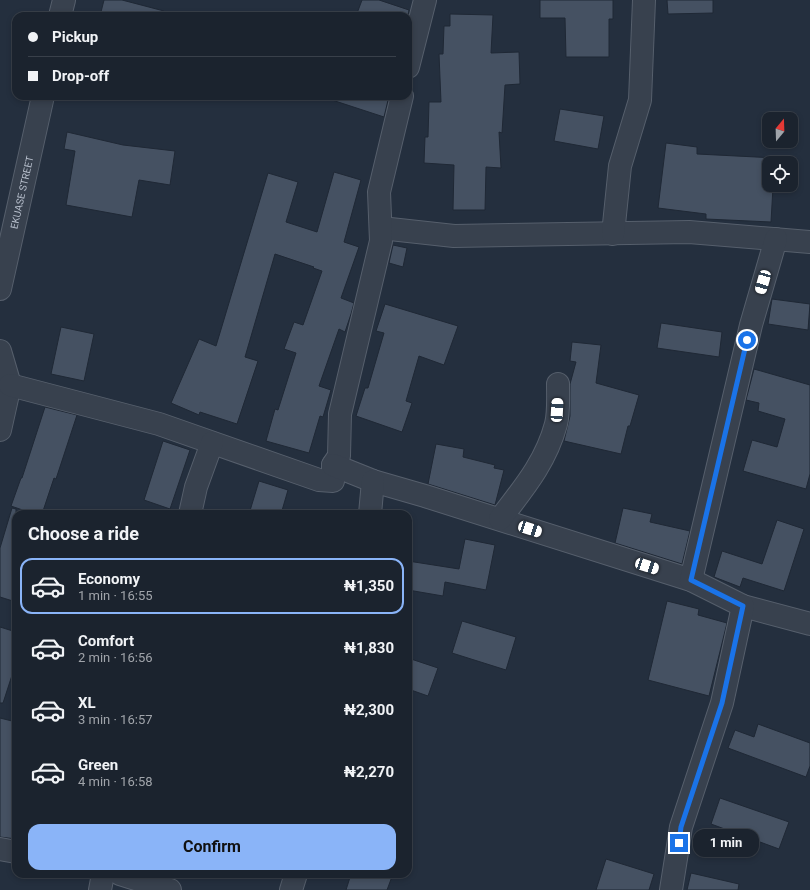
<!DOCTYPE html>
<html lang="en">
<head>
<meta charset="utf-8">
<style>
  :root { --surface:#1b232e; --page:#242b36; --text:#f1f3f6; --muted:#a0a4aa; --line:#39404a; --accent:#8ab4f8 }
  body { margin:0; font-family:Roboto,sans-serif; background:var(--page); color:var(--text); height:100vh; display:flex; flex-direction:column; font-size:15px; white-space:nowrap }
  * { box-sizing:border-box; margin:0 }
  p { font-size:13px; color:var(--muted) }
  .icon { flex:none; width:22px; height:22px; fill:none; stroke:currentColor; stroke-width:2; stroke-linecap:round; stroke-linejoin:round }
  .map { position:relative; flex:1; overflow:hidden }
  .sheet { position:absolute; left:12px; top:510px; width:400px; height:368px; display:flex; flex-direction:column; background:var(--surface); border-radius:12px; box-shadow:0 2px 6px #0003,0 0 0 1px var(--line) }
  .sheet>* { flex:none }
  .banner { position:absolute; left:12px; top:12px; width:400px; height:88px; border-radius:12px; box-shadow:0 2px 6px #0003,0 0 0 1px var(--line); display:grid; align-content:center; height:88px; padding:0 16px; background:var(--surface) }
  .needle { width:26px; rotate:19deg }
  .tools { position:absolute; left:762px; top:112px; display:grid; gap:8px }
  .tools a { display:grid; place-items:center; width:36px; height:36px; border-radius:8px; background:var(--surface); box-shadow:0 2px 6px #0003,0 0 0 1px var(--line); font-size:20px }
  .end { position:absolute; width:18px; height:18px; margin:-9px; border:5px solid #1a73e8; background:#fff; box-shadow:0 0 0 2px #fff }
  .from { border-radius:50% }
  .bubble { position:absolute; height:28px; border-radius:12px; background:var(--surface); box-shadow:0 2px 6px #0003,0 0 0 1px var(--line); font-size:13px; font-weight:700; line-height:28px; text-align:center }
  .car { position:absolute; width:12px; height:24px; margin:-12px -6px; border-radius:5px; box-shadow:0 0 3px 1px #0007; background:linear-gradient(#fff 24%,#345 0 40%,#fff 0 76%,#345 0 86%,#fff 0) }
  .banner b { display:flex; align-items:center; gap:14px; height:38px; font-size:15px }
  .banner b+b { border-top:1px solid var(--line) }
  .banner i { width:10px; height:10px; background:var(--text) }
  ul { padding:0; list-style:none }
  li { display:flex; align-items:center; gap:12px; height:56px; margin:0 8px 6px; padding:0 8px; border:2px solid transparent; border-radius:12px }
  li div { flex:1 }
  li b { display:block; font-size:15px }
  li em { font-style:normal; font-weight:700 }
  li.selected { border-color:var(--accent) }
  li>.icon { width:36px; height:36px; stroke-width:1.5 }
  h2 { padding:0 16px; font-size:18px; line-height:48px }
  .button { display:flex; gap:8px; margin-top:auto; padding:8px 16px }
  .button a { flex:1; height:46px; border-radius:12px; background:var(--accent); color:#111; font-size:16px; font-weight:700; line-height:46px; text-align:center }
  .map>svg:first-child { display:block }
  .building { fill:#455162; stroke:#1f2835 }
  .lines { fill:none; stroke-linecap:round; stroke-linejoin:round }
  .minor-casing { stroke:#565f6c; stroke-width:24 }
  .minor { stroke:#38414e; stroke-width:22 }
  .route { stroke:#1a73e8; stroke-width:5 }
  .labels { text-anchor:middle; stroke-width:3; stroke-linejoin:round; paint-order:stroke }
  .street-label { font-size:10px; fill:#b4bcc9; stroke:#1d2633 }
</style>
</head>
<body>
<div class="map">
<svg width="810" height="890" viewBox="0 0 810 890">
  <rect width="100%" height="100%" fill="#242f3e"/>
  <path class="building" d="M104,0H122L164,11L163,16H100Z
    M362,0H379L409,10L408,16H356Z
    M540,0H613V19H609V57H566L565,18H540Z
    M667,0H713V13L668,14Z
    M450,14L493,15L491,53L519,52L520,84L505,85L502,133L499,132L501,168L486,167L485,210H453L454,165L424,163L425,137H428L429,102H441L439,54H443L444,26H450Z
    M330,96H389L384,117L329,99Z
    M560,109L604,116L598,149L554,141Z
    M67,132L123,145L175,151L170,185L139,180L132,217L66,205L75,151L64,149Z
    M666,143L697,147V154L776,158V163H769V185H775V187H773L771,222L706,219V214L658,208Z
    M334,172L361,180L344,242L359,247L341,298L354,303L351,314L345,332L339,329L319,386L331,390L323,417L320,416L309,453L266,441L275,409L278,410L296,353L284,349L294,322L303,325L322,271L313,268L314,267L275,254L245,357L258,361L237,424L200,412L199,415L171,403L199,339L216,346L268,173L298,182L286,222L317,232Z
    M393,245L407,248L403,267L389,263Z
    M772,299L810,304L808,330L768,324Z
    M385,304L458,326L444,365L419,356L406,401L412,403L402,432L356,416L365,388H368L384,333L376,331Z
    M661,323L722,332L719,357L657,348Z
    M61,327L94,334L84,381L51,374Z
    M572,342L601,345L596,383L639,395L630,426H628L621,454L564,441L570,416V384L576,362L570,361Z
    M754,369L810,385V474L806,489L743,471L752,440L777,447L785,419L758,411L759,403L746,400Z
    M45,407L77,415L56,479L54,478L42,514H34L11,506L21,478H22Z
    M163,441L190,450L170,509L144,500Z
    M436,444L464,449L463,457L495,465L494,468L504,470L495,505L428,484Z
    M259,481L288,490L281,514H249Z
    M12,508L16,509V602L0,597V548Z
    M623,508L652,514L650,522L690,531L682,564L615,543Z
    M777,520L804,529L784,591L743,578L740,587L714,577L722,551L762,564Z
    M465,539L495,545L486,590L445,582L443,596L408,590V561L459,569Z
    M667,601L699,609L698,615L727,623L709,696L648,680Z
    M462,621L516,637L506,670L452,653Z
    M0,627L16,632V663L3,703H0Z
    M408,658L438,668L428,696L408,689Z
    M0,718L16,722V839L0,837Z
    M758,724L810,743V766L806,777L728,748L735,730L754,737Z
    M720,798L789,822L779,849L711,824Z
    M606,859L654,874L649,890H596Z
    M691,873L739,884L738,890H687Z
    M351,874H393L387,890H346Z"/>
  <g class="lines">
    <g class="minor-casing">
      <g id="minor">
        <path d="M60,16L64,0"/>
        <path d="M408,67L425,0"/>
        <path d="M381,228L454,236L689,232L810,242"/>
        <path d="M613,234L620,166L640,100L644,0"/>
        <path id="s1" d="M0,289L43,96"/>
        <path d="M0,351L10,385L0,430"/>
        <path d="M10,385L159,424L319,480L333,481V465L339,456L340,414L381,241L379,192L402,96"/>
        <path d="M333,465L373,481L425,496L691,580L743,606L810,624"/>
        <path d="M190,514L196,487L212,443"/>
        <path d="M370,514L373,481"/>
        <path d="M500,519C523,489 546,462 556,424C559,412 558,397 558,384"/>
        <path d="M691,580L751,325L776,239"/>
        <path d="M0,849L16,852"/>
        <path d="M120,874L170,890"/>
        <path d="M100,890L103,874"/>
        <path d="M291,890L296,874"/>
        <path d="M671,890L681,827L722,703L743,606"/>
      </g>
    </g>
    <use href="#minor" class="minor"/>
  </g>
  <g class="lines">
    <path class="route" d="M679,843L681,827L722,703L743,606L691,580L747,340"/>
  </g>
  <g class="labels">
    <g class="street-label">
      <text dy="4" stroke="none"><textPath href="#s1" startOffset="99">EKUASE STREET</textPath></text>
    </g>
  </g>
</svg>
<div class="tools">
<a><svg class="needle" viewBox="-14 -14 28 28"><path d="M0-13l5 13h-10z" fill="#e53935"/><path d="M0 13l5-13h-10z" fill="#a0a4aa"/></svg></a>
<a><svg class="icon" aria-label="locate" viewBox="0 0 24 24"><circle cx="12" cy="12" r="6"/><path d="M12 2v4M12 18v4M2 12h4M18 12h4"/></svg></a>
</div>
<i class="end from" style="left:747px;top:340px"></i>
<i class="end" style="left:679px;top:843px"></i>
<div class="bubble" style="left:693px;top:829px;width:66px">1 min</div>
<i class="car" style="left:763px;top:282px;rotate:196deg"></i>
<i class="car" style="left:557px;top:410px;rotate:3deg"></i>
<i class="car" style="left:530px;top:529px;rotate:108deg"></i>
<i class="car" style="left:647px;top:566px;rotate:108deg"></i>
<div class="banner">
<b><i class="from"></i>Pickup</b>
<b><i></i>Drop-off</b>
</div>
<section class="sheet">
<h2>Choose a ride</h2>
<ul>
<li class="selected"><svg class="icon" aria-label="car" viewBox="0 0 24 24"><path d="M5 17H2v-5l4-1 3-4h7l3 4 3 1v5h-3M9 17h6M6 11h13"/><circle cx="7" cy="17" r="2"/><circle cx="17" cy="17" r="2"/></svg><div><b>Economy</b><p>1 min · 16:55</p></div><em>₦1,350</em></li>
<li><svg class="icon" aria-label="car" viewBox="0 0 24 24"><path d="M5 17H2v-5l4-1 3-4h7l3 4 3 1v5h-3M9 17h6M6 11h13"/><circle cx="7" cy="17" r="2"/><circle cx="17" cy="17" r="2"/></svg><div><b>Comfort</b><p>2 min · 16:56</p></div><em>₦1,830</em></li>
<li><svg class="icon" aria-label="car" viewBox="0 0 24 24"><path d="M5 17H2v-5l4-1 3-4h7l3 4 3 1v5h-3M9 17h6M6 11h13"/><circle cx="7" cy="17" r="2"/><circle cx="17" cy="17" r="2"/></svg><div><b>XL</b><p>3 min · 16:57</p></div><em>₦2,300</em></li>
<li><svg class="icon" aria-label="car" viewBox="0 0 24 24"><path d="M5 17H2v-5l4-1 3-4h7l3 4 3 1v5h-3M9 17h6M6 11h13"/><circle cx="7" cy="17" r="2"/><circle cx="17" cy="17" r="2"/></svg><div><b>Green</b><p>4 min · 16:58</p></div><em>₦2,270</em></li>
</ul>
<div class="button"><a>Confirm</a></div>
</section>
</div>
</body>
</html>
